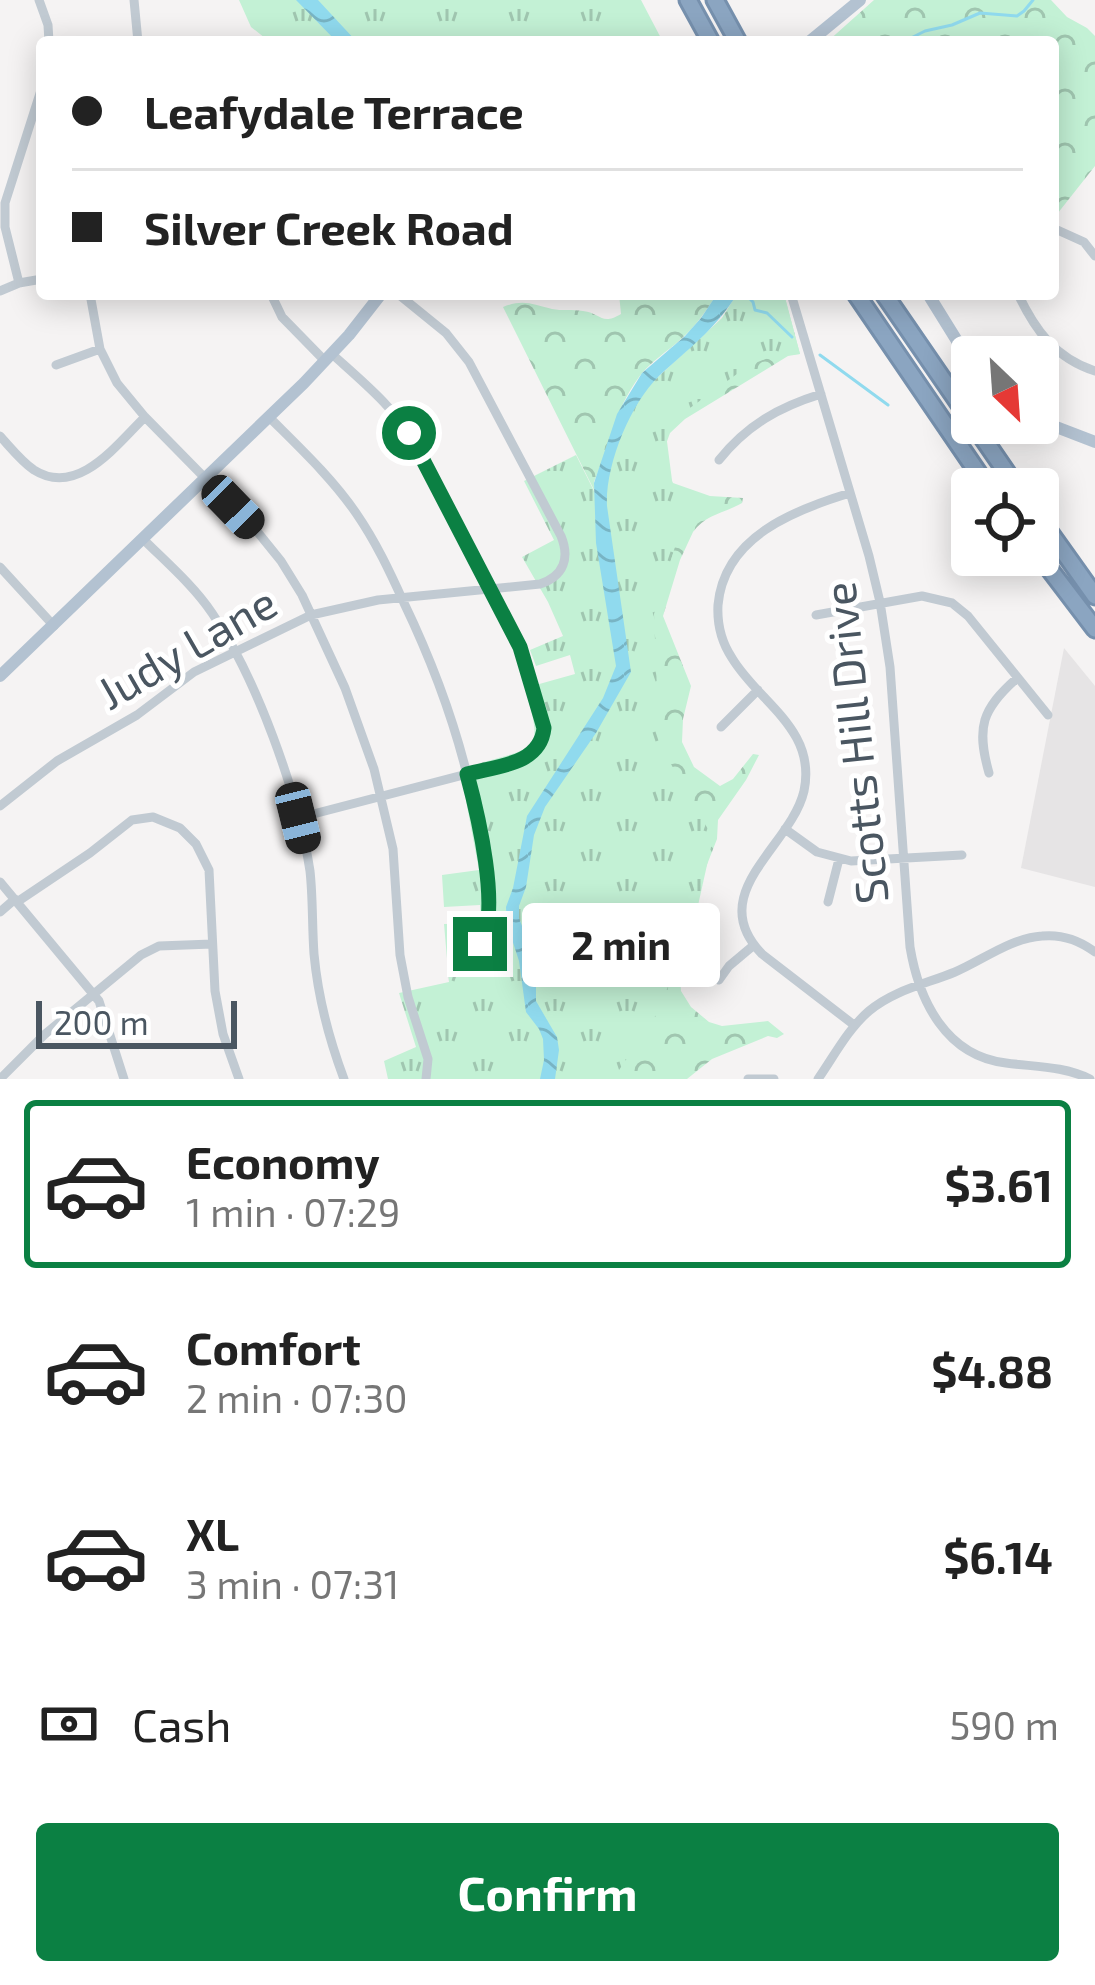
<!DOCTYPE html>
<html lang="en">
<head>
<meta charset="utf-8">
<style>
  :root { --surface:#fff; --page:#f2f2f2; --text:#222; --muted:#767676; --line:#e0e0e0; --accent:#0b8043 }
  body { margin:0; font-family:"Exo 2",sans-serif; background:var(--page); color:var(--text); height:100vh; display:flex; flex-direction:column; font-size:45px; white-space:nowrap }
  * { box-sizing:border-box; margin:0 }
  p { font-size:39px; color:var(--muted) }
  .icon { flex:none; width:66px; height:66px; fill:none; stroke:currentColor; stroke-width:2; stroke-linecap:round; stroke-linejoin:round }
  .map { position:relative; height:1079px; overflow:hidden }
  .drawer { display:flex; flex-direction:column; background:var(--surface); flex:1 }
  .drawer>* { flex:none }
  .hud { position:absolute; left:36px; top:36px; width:1023px; height:264px; border-radius:12px; box-shadow:0 6px 30px #0003; display:grid; align-content:center; height:264px; padding:0 36px; background:var(--surface) }
  .needle { width:78px; rotate:155deg }
  .tools { position:absolute; left:951px; top:336px; display:grid; gap:24px }
  .tools a { display:grid; place-items:center; width:108px; height:108px; border-radius:12px; background:var(--surface); box-shadow:0 6px 30px #0003; font-size:60px }
  .scale { position:absolute; left:36px; bottom:30px; width:201px; box-sizing:border-box; padding-left:12px; border:6px solid #4a5661; border-top:0; font-size:33px; line-height:42px; white-space:nowrap; color:#4a5661; -webkit-text-stroke:9px #fff; paint-order:stroke }
  .end { position:absolute; width:54px; height:54px; margin:-27px; border:15px solid #0b8043; background:#fff; box-shadow:0 0 0 6px #fff }
  .from { border-radius:50% }
  .bubble { position:absolute; height:84px; border-radius:12px; background:var(--surface); box-shadow:0 6px 30px #0003; font-size:39px; font-weight:700; line-height:84px; text-align:center }
  .car { position:absolute; width:36px; height:72px; margin:-36px -18px; border-radius:15px; box-shadow:0 0 9px 3px #0007; background:linear-gradient(#222 24%,#8ab4d8 0 40%,#222 0 76%,#8ab4d8 0 86%,#222 0) }
  .hud b { display:flex; align-items:center; gap:42px; height:114px; font-size:45px }
  .hud b+b { border-top:3px solid var(--line) }
  .hud i { width:30px; height:30px; background:var(--text) }
  ul { padding:21px 0 0; list-style:none }
  li { display:flex; align-items:center; gap:36px; height:168px; margin:0 24px 18px; padding:0 12px; border:6px solid transparent; border-radius:12px }
  li div { flex:1 }
  li b { display:block; font-size:45px }
  li em { font-style:normal; font-weight:700 }
  li.selected { border-color:var(--accent) }
  li>.icon { width:108px; height:108px; stroke-width:1.5 }
  .pay { display:flex; align-items:center; gap:30px; height:132px; padding:0 36px; font-size:45px }
  .pay p { margin-inline-start:auto }
  .primary-button { display:flex; gap:24px; margin-top:auto; padding:24px 36px }
  .primary-button a { flex:1; height:138px; border-radius:12px; background:var(--accent); color:#fff; font-size:48px; font-weight:700; line-height:138px; text-align:center }
  .map>svg:first-child { display:block }
  .education { fill:#e6e4e5 }
  .forest { fill:url(#forest-crowns) }
  .park { fill:url(#park-tufts) }
  .water { fill:url(#water-waves) }
  .lines { fill:none; stroke-linecap:round; stroke-linejoin:round }
  .stream { stroke:#90daee; stroke-width:3 }
  .highway-casing { stroke:#7690ad; stroke-width:21 }
  .minor { stroke:#c1cad2; stroke-width:9 }
  .major { stroke:#b3c2d1; stroke-width:12 }
  .highway { stroke:#8ba5c1; stroke-width:15 }
  .route { stroke:#0b8043; stroke-width:15 }
  .labels { text-anchor:middle; stroke-width:10; stroke-linejoin:round; paint-order:stroke }
  .street-label { font-size:45px; fill:#4a5661; stroke:#fff }
</style>
</head>
<body>
<div class="map">
<svg width="1095" height="1079" viewBox="0 0 1095 1079">
  <defs>
    <pattern id="forest-crowns" width="20" height="18" patternUnits="userSpaceOnUse" patternTransform="scale(3)"><rect width="20" height="18" fill="#c3f1d5"/><path d="M2 6a3 3 0 1 1 6 0M12 15a3 3 0 1 1 6 0" fill="none" stroke="#a0c6b0"/></pattern>
    <pattern id="park-tufts" width="24" height="20" patternUnits="userSpaceOnUse" patternTransform="scale(3)"><rect width="24" height="20" fill="#c3f1d5"/><path d="M3 7l-1-3M5 7V3M7 7l1-3M15 17l-1-3M17 17v-4M19 17l1-3" fill="none" stroke="#a0c6b0"/></pattern>
    <pattern id="water-waves" width="16" height="10" patternUnits="userSpaceOnUse" patternTransform="scale(3)"><rect width="16" height="10" fill="#90daee"/><path d="M0 5q4-4 8 0t8 0" fill="none" stroke="#78b4c4"/></pattern>
  </defs>
  <rect width="100%" height="100%" fill="#f5f3f3"/>
  <path class="education" d="M1064,648L1095,686V887L1021,868Z"/>
  <path class="forest" d="M874,0H1051L1067,17L1087,28L1095,36V166L1054,218L1053,42H827Z
    M619,294H717C706,311 696,326 681,339C668,351 650,362 639,377C614,411 610,445 594,482L595,492L503,307C523,299 532,304 552,309C562,311 573,309 583,311C601,313 601,326 621,314Z
    M737,294H784L800,354L788,356L685,419L670,433L666,444L668,473L673,483L710,496L743,498L742,503C725,513 706,514 693,532L680,560L663,616L691,686L683,719L682,742L694,767L720,786L733,779L753,754L759,755L746,780L718,820L717,839L701,880L695,906L698,928L683,959L680,976L681,991L691,1007L709,1022L722,1026L768,1021L784,1034L777,1038L768,1036L712,1059L687,1079H555L569,776L607,506Z"/>
  <path class="park" d="M239,0H641L663,42H270L251,27Z
    M737,294H784L800,354L773,356L748,366L665,426L673,488L690,499L654,614L659,743L713,838L693,928L656,1015L613,1079H388L384,1061L416,1047L399,993L449,982L444,924L481,923L480,905L444,907L442,875L479,870L464,790L480,763C539,747 543,750 525,688L575,674L570,655L536,666L530,650L563,636L548,602L522,557L554,540L524,481L576,455L598,499L634,399L722,318Z"/>
  <path class="water" d="M296,0H318L357,42H337Z
    M717,294H737C716,329 688,349 659,376C630,404 605,466 607,506L631,672L596,733L545,807L534,835L526,887L519,906V918L536,963V1001L557,1037L559,1050L555,1079H540L544,1060L543,1039L539,1029L526,1012L519,961L507,924L506,907L513,888L527,816L603,698L616,666L596,543L594,483L617,414L642,373L685,336L701,318Z"/>
  <g class="lines">
    <path class="stream" d="M903,42L925,31L952,25L980,13L1017,16L1024,11L1033,0
      M745,294L753,302L755,310L767,313L792,337
      M820,355L888,405"/>
    <g class="highway-casing">
      <path id="highway" d="M688,0L711,42
        M715,0L738,42
        M856,294L989,489
        M884,294L1018,489
        M1038,516L1095,596
        M1038,554L1095,629"/>
    </g>
    <path class="minor" d="M39,0L48,25L49,42
      M134,0L138,42
      M1053,228L1084,242L1095,256
      M19,283L5,227V203L42,87
      M0,291L19,283L42,279
      M90,294L100,349L117,383L145,417L256,530L281,561L302,595L345,688L374,769L393,849L400,955L408,997L428,1059L426,1079
      M271,294L282,317L325,361
      M791,294L869,556L880,602L890,667L910,947C919,1001 946,1056 1006,1063C1036,1067 1063,1066 1090,1079
      M1018,294C1035,330 1055,358 1095,371
      M56,365L100,349
      M269,417C300,448 332,478 356,513C376,542 390,572 404,603C453,705 485,811 488,924L487,934L480,944
      M0,436C11,448 21,461 34,470C78,498 117,444 145,417
      M719,460C747,425 779,407 821,394
      M850,493C794,510 724,537 718,605C717,624 722,643 732,658C759,703 817,729 804,791C791,847 703,893 762,954L854,1025
      M143,539C166,562 193,585 212,613C256,677 298,793 310,871C313,898 312,926 314,954C318,997 329,1039 344,1079
      M0,567L54,626
      M816,615L922,596L952,603L968,616L1048,715
      M721,727L758,690
      M989,773C976,727 982,709 1017,678
      M0,806L57,761L137,715L194,672L311,615L378,600L540,584C564,576 570,558 561,536L469,362L446,333L398,294
      M298,818L517,761L534,753L544,735L543,720L525,659L416,444C394,407 363,382 332,354
      M785,829L817,852L851,861L962,855
      M0,882L99,1001L124,1079
      M17,902L90,853L132,820L153,817L180,828L196,844L209,870L215,991L223,1034L239,1079
      M828,902L839,859
      M0,912L15,899
      M719,980L729,966L754,945
      M0,1079L44,1035L141,955L159,946L212,944
      M748,1079H774
      M818,1079C834,1056 848,1029 869,1011C894,990 926,984 955,972C983,960 1011,938 1042,936C1062,934 1079,940 1095,952"/>
    <path class="major" d="M809,42L860,0
      M928,294L972,365
      M1038,420L1095,442
      M0,676L304,383L349,335L381,294"/>
    <use href="#highway" class="highway"/>
  </g>
  <g class="lines">
    <path class="route" d="M409,433L520,647L544,728C540,765 497,766 467,774C477,811 502,913 480,944"/>
  </g>
  <g class="labels">
    <g class="street-label">
      <text transform="translate(187 648) rotate(-30)" y="16">Judy Lane</text>
      <text transform="translate(856 743) rotate(-96)" y="16">Scotts Hill Drive</text>
    </g>
  </g>
</svg>
<div class="tools">
<a><svg class="needle" viewBox="-14 -14 28 28"><path d="M0-13l5 13h-10z" fill="#e53935"/><path d="M0 13l5-13h-10z" fill="#767676"/></svg></a>
<a><svg class="icon" aria-label="locate" viewBox="0 0 24 24"><circle cx="12" cy="12" r="6"/><path d="M12 2v4M12 18v4M2 12h4M18 12h4"/></svg></a>
</div>
<div class="scale">200 m</div>
<i class="end from" style="left:409px;top:433px"></i>
<i class="end" style="left:480px;top:944px"></i>
<div class="bubble" style="left:522px;top:903px;width:198px">2 min</div>
<i class="car" style="left:233px;top:507px;rotate:136deg"></i>
<i class="car" style="left:298px;top:818px;rotate:166deg"></i>
<div class="hud">
<b><i class="from"></i>Leafydale Terrace</b>
<b><i></i>Silver Creek Road</b>
</div>
</div>
<section class="drawer">
<ul>
<li class="selected"><svg class="icon" aria-label="car" viewBox="0 0 24 24"><path d="M5 17H2v-5l4-1 3-4h7l3 4 3 1v5h-3M9 17h6M6 11h13"/><circle cx="7" cy="17" r="2"/><circle cx="17" cy="17" r="2"/></svg><div><b>Economy</b><p>1 min · 07:29</p></div><em>$3.61</em></li>
<li><svg class="icon" aria-label="car" viewBox="0 0 24 24"><path d="M5 17H2v-5l4-1 3-4h7l3 4 3 1v5h-3M9 17h6M6 11h13"/><circle cx="7" cy="17" r="2"/><circle cx="17" cy="17" r="2"/></svg><div><b>Comfort</b><p>2 min · 07:30</p></div><em>$4.88</em></li>
<li><svg class="icon" aria-label="car" viewBox="0 0 24 24"><path d="M5 17H2v-5l4-1 3-4h7l3 4 3 1v5h-3M9 17h6M6 11h13"/><circle cx="7" cy="17" r="2"/><circle cx="17" cy="17" r="2"/></svg><div><b>XL</b><p>3 min · 07:31</p></div><em>$6.14</em></li>
</ul>
<div class="pay"><svg class="icon" aria-label="cash" viewBox="0 0 24 24"><path d="M3 7h18v10H3z"/><circle cx="12" cy="12" r="2"/></svg>Cash<p>590 m</p></div>
<div class="primary-button"><a>Confirm</a></div>
</section>
</body>
</html>
